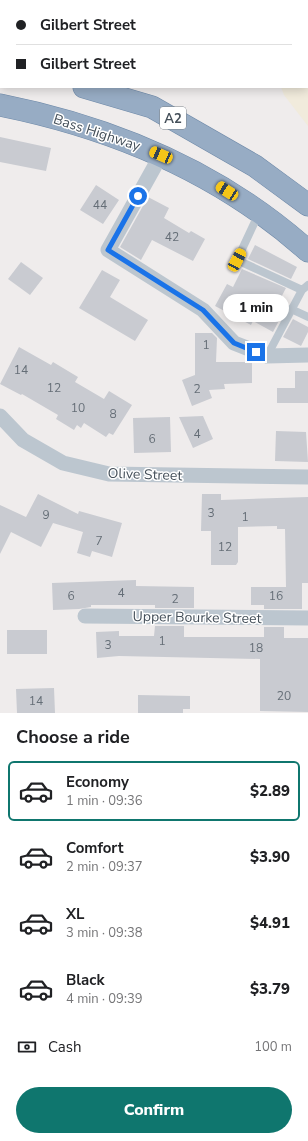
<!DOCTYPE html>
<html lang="en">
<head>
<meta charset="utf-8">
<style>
  :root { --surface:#fff; --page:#f6f6f6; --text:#202124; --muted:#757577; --line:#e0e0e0; --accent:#0f766e }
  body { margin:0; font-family:"Nunito Sans",sans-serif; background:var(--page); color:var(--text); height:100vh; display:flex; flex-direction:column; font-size:15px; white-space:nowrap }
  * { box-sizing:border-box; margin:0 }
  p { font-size:13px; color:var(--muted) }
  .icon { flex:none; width:22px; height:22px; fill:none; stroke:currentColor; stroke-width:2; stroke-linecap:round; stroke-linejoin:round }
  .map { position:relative; height:713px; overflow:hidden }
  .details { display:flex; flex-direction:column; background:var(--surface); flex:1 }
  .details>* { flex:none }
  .guide { position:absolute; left:0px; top:0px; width:308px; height:88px; box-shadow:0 2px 10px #0003; display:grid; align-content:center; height:88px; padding:0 16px; background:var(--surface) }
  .end { position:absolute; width:18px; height:18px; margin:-9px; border:5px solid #1a73e8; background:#fff; box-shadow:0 0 0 2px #fff }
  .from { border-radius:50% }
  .bubble { position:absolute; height:28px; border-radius:14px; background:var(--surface); box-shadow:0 2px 10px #0003; font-size:13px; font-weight:800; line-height:28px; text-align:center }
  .car { position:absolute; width:12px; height:24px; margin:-12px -6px; border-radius:5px; box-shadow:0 0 3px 1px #0007; background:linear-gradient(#f5c518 24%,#345 0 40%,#f5c518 0 76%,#345 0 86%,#f5c518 0) }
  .guide b { display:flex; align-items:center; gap:14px; height:38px; font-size:15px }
  .guide b+b { border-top:1px solid var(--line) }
  .guide i { width:10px; height:10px; background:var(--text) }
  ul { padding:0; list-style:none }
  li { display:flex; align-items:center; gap:12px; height:60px; margin:0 8px 6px; padding:0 8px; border:2px solid transparent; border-radius:6px }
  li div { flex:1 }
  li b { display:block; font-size:15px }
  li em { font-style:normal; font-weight:800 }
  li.current { border-color:var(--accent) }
  li>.icon { width:36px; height:36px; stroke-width:1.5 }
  h2 { padding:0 16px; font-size:18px; line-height:48px }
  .pay { display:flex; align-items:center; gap:10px; height:44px; padding:0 16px; font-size:15px }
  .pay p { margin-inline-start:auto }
  .primary-button { display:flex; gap:8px; margin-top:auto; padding:8px 16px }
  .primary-button a { flex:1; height:46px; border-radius:24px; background:var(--accent); color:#fff; font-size:16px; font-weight:800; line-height:46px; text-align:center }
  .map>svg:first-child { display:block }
  .sand { fill:#f1ebdc }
  .building { fill:#c9cbd1 }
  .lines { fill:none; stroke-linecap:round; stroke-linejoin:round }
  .trunk-casing { stroke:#6e89a8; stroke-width:23 }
  .service { stroke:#bcc6cf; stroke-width:8 }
  .minor { stroke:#bcc6cf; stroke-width:15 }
  .trunk { stroke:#97acc4; stroke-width:22 }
  .route { stroke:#1a73e8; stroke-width:5 }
  .labels { text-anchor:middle; stroke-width:3; stroke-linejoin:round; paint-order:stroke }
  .number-label { font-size:12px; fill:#656e77 }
  .shield { fill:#fff; stroke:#7c848b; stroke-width:1 }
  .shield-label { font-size:13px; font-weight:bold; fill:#444f59 }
  .street-label { font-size:14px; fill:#444f59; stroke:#fff }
</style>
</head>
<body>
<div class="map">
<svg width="308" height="713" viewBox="0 0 308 713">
  <rect width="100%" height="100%" fill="#efecec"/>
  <path class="sand" d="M307,30L308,31V126L284,95L281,87H307Z"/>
  <path class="building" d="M0,137L51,148L46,171L0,162Z
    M96,185L119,200L103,224L80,210Z
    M148,197L169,208L164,218L189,233L191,231L205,239L193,261L152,240L141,260L120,247Z
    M255,245L297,267L291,279L248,259Z
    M21,262L43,278L30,295L8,279Z
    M242,269L286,288L275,309L283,313L273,332L253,321L251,325L215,306L227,284L233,287Z
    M102,270L120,280L110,297L148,320L135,341L79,308Z
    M293,319L308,327V332L301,346L283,337Z
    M195,333H212L217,338L216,362H252V383L224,384L225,389L209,390L212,398L192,406L182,380L195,375Z
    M19,347L51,365L53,362L78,377L75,382L104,399L109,391L132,405L113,435L109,433L106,437L84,423L81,428L77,425L74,430L56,419L58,415L22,394L21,395L0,384Z
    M295,371H308V403H277V388H295Z
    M203,416L213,439L193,448L179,417Z
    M170,417L171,452L134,453L133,418Z
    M276,431L306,432L308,462L275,461Z
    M38,494L78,514L79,511L122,523L112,557L92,551L90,557L77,553L83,532L53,523L41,547L11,532L0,554V505L26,517Z
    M202,494H221V500L308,497V583H302V609H264V605H251V587H286L285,529H277V526L238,527V562L236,565H211V531H201Z
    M136,580V586L194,587V608H155V605H91V607L79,609L53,610L52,583Z
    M155,626H184V637H264V627H284V638H308V712L260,711V659L119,656L97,658L96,632L119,631V636H154Z
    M7,630H47V654H7Z
    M54,688L55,713H17L16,689Z
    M138,695L190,696V709H183V713H138Z"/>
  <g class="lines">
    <g class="trunk-casing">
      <path id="trunk" d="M0,69L1,70
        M84,87L152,107L255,166L308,205
        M0,105C115,128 220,172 308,251"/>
    </g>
    <path class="service" d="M259,213L237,260L302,290L308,285
      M291,309L308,317
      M267,356L302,290"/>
    <path class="minor" d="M161,155L108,250L203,310L234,343L267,356L308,355
      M0,416L23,440L63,463L109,474L308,477
      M85,616L308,618"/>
    <use href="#trunk" class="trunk"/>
  </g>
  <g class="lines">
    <path class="route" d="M138,196L108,250L203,310L234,343L256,352"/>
  </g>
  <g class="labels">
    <g class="number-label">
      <text x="100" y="209">44</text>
      <text x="172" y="241">42</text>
      <text x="206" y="349">1</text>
      <text x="21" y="374">14</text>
      <text x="54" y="392">12</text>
      <text x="197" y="393">2</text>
      <text x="78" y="412">10</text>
      <text x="113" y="418">8</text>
      <text x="197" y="438">4</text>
      <text x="152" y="443">6</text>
      <text x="211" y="517">3</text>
      <text x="46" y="519">9</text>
      <text x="245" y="521">1</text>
      <text x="99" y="545">7</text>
      <text x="225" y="551">12</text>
      <text x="121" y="597">4</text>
      <text x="71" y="600">6</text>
      <text x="276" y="600">16</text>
      <text x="175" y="603">2</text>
      <text x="162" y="645">1</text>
      <text x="108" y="649">3</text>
      <text x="256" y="652">18</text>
      <text x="284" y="700">20</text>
      <text x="36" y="705">14</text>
    </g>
    <rect class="shield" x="160" y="107" width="26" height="22" rx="3"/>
    <g class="shield-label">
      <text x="173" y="123">A2</text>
    </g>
    <g class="street-label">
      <text transform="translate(97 132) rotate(18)" y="5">Bass Highway</text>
      <text transform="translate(145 474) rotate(2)" y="5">Olive Street</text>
      <text transform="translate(197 617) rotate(1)" y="5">Upper Bourke Street</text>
    </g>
  </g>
</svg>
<i class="end from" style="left:138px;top:196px"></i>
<i class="end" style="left:256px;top:352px"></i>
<div class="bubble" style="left:223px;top:294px;width:66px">1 min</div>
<i class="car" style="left:161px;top:155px;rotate:293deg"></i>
<i class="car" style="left:227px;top:191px;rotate:303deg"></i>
<i class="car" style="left:237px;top:260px;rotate:28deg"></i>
<div class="guide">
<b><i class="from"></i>Gilbert Street</b>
<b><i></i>Gilbert Street</b>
</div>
</div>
<section class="details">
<h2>Choose a ride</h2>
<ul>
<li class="current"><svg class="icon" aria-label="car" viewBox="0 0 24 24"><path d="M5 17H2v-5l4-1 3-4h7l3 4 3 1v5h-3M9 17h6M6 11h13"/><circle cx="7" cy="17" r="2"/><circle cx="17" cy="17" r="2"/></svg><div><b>Economy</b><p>1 min · 09:36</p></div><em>$2.89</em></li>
<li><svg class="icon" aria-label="car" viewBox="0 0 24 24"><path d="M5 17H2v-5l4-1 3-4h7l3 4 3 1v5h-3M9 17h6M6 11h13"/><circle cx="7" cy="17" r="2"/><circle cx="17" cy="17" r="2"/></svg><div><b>Comfort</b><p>2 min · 09:37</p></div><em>$3.90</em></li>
<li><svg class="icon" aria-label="car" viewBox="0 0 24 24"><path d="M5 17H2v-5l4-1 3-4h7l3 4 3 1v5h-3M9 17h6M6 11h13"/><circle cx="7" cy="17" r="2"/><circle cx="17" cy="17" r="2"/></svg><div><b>XL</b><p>3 min · 09:38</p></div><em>$4.91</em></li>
<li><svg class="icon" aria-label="car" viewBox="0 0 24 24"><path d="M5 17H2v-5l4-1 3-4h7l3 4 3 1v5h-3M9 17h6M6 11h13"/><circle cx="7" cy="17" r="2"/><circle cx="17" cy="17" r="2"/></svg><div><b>Black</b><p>4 min · 09:39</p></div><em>$3.79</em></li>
</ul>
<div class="pay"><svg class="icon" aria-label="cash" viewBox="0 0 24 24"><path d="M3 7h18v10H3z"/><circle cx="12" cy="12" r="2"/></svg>Cash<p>100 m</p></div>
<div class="primary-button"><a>Confirm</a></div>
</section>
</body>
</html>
